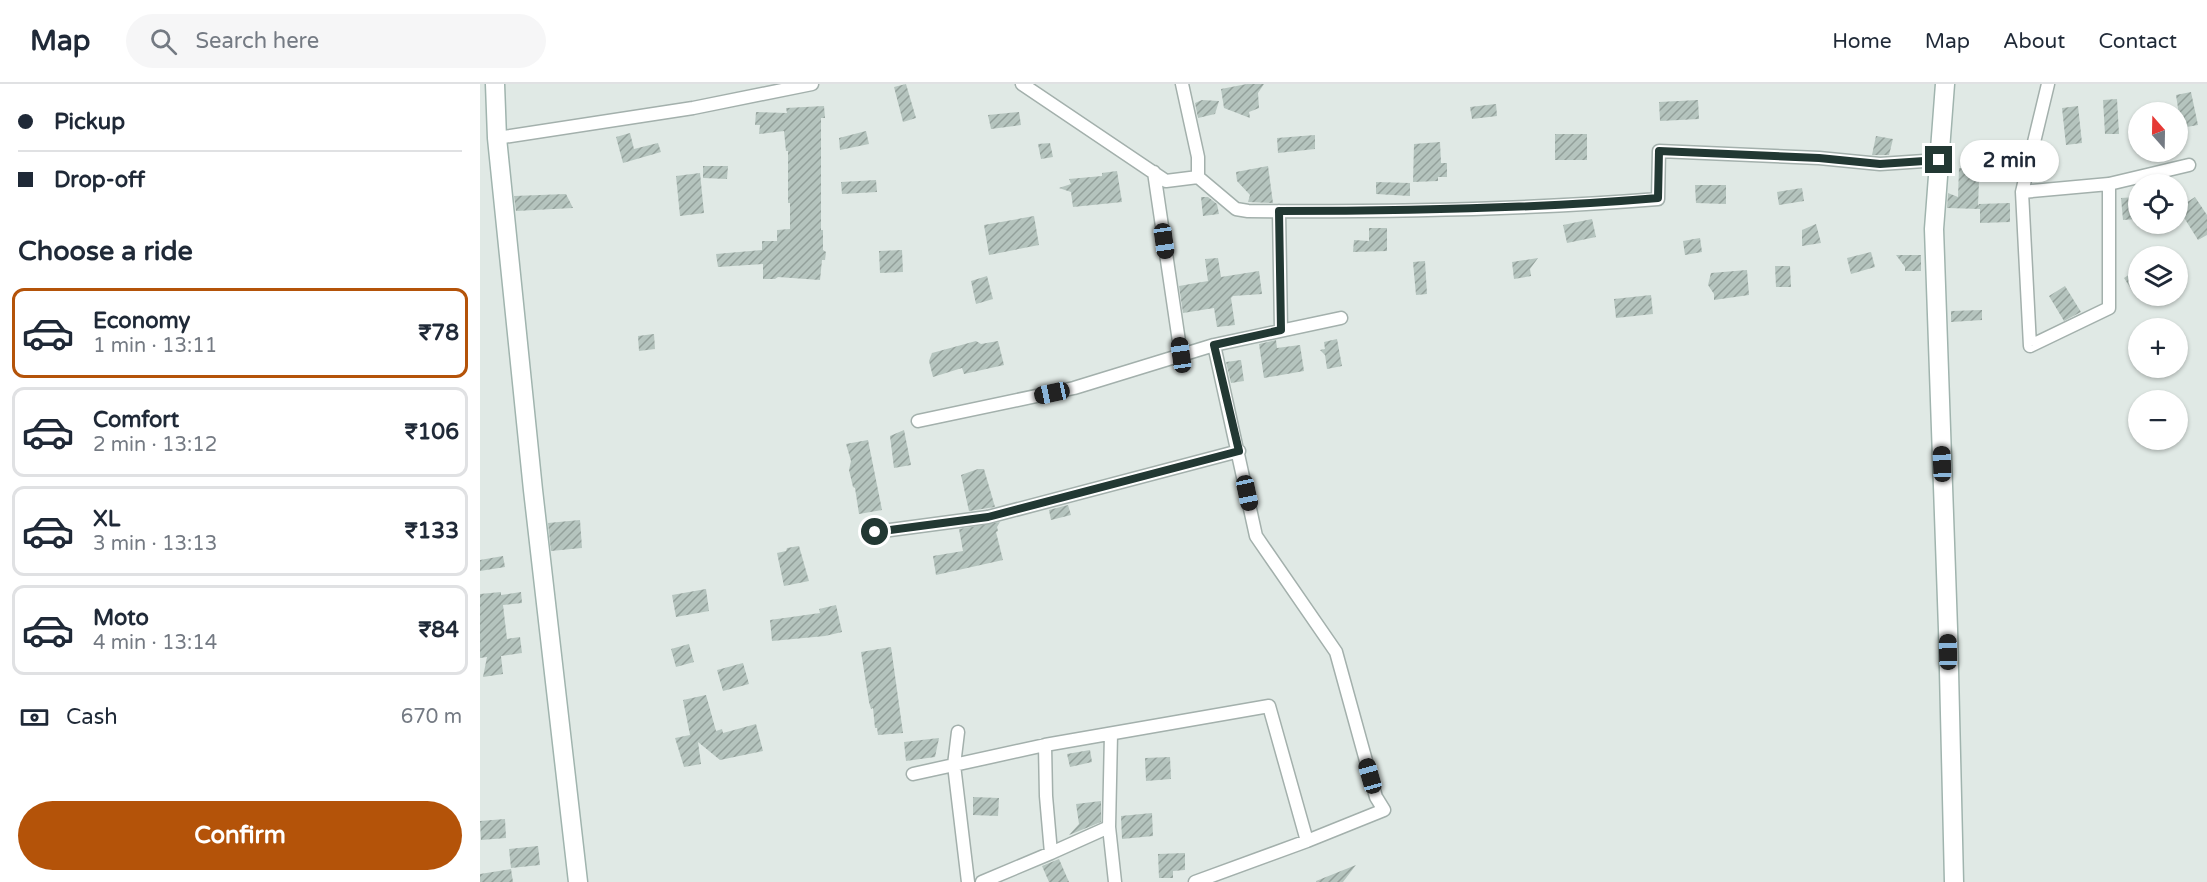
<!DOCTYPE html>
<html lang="en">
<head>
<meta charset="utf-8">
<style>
  :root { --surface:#fff; --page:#f6f6f7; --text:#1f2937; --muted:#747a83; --line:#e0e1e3; --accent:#b45309 }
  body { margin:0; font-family:"Varela Round",sans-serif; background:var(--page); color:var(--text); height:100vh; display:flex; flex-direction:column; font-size:22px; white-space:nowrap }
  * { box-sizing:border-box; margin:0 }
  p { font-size:20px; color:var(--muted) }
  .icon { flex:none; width:33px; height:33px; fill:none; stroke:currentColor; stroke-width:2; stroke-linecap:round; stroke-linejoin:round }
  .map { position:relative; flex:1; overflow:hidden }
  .side { display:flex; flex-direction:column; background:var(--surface); width:480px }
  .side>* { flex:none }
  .guide { display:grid; align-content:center; height:132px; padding:0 18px; background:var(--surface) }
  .needle { width:39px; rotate:340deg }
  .buttons { position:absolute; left:1648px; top:18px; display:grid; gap:12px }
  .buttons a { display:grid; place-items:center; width:60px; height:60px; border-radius:50%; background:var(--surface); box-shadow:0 2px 4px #0004; font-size:30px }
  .end { position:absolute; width:27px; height:27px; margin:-14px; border:8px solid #223833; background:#fff; box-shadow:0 0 0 3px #fff }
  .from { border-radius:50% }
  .bubble { position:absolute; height:42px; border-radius:21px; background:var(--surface); box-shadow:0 2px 4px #0004; font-size:20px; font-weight:700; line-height:42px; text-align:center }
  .car { position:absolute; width:18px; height:36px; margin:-18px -9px; border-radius:8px; box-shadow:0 0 4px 2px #0007; background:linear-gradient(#222 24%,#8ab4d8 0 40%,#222 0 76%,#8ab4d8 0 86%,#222 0) }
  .guide b { display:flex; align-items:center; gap:21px; height:57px; font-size:22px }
  .guide b+b { border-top:2px solid var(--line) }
  .guide i { width:15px; height:15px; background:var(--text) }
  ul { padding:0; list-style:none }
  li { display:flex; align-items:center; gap:18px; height:90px; margin:0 12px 9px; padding:0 6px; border:3px solid var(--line); border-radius:12px }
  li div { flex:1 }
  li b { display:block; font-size:22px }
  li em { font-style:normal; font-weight:700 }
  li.current { border-color:var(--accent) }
  li>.icon { width:54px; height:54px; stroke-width:1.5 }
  h2 { padding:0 18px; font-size:27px; line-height:72px }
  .pay { display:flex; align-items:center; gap:15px; height:66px; padding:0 18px; font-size:22px }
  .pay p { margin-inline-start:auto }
  .button { display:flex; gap:12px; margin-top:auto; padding:12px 18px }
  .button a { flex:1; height:69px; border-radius:36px; background:var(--accent); color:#fff; font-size:24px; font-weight:700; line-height:69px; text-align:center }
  header { display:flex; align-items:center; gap:36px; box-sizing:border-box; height:84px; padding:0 30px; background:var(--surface); border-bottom:2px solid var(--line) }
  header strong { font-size:28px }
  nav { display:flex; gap:33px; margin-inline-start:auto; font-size:21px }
  .search { width:420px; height:54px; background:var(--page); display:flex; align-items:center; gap:15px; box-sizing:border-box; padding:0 21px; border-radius:33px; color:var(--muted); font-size:22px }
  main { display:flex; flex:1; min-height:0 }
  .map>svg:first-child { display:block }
  .building { fill:url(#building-hatch) }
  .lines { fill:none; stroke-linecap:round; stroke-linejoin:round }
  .street-casing { stroke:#a3b0ac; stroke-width:15 }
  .secondary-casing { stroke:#a0b4ae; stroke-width:21 }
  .street { stroke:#fff; stroke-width:12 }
  .secondary { stroke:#fff; stroke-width:18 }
  .route { stroke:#223833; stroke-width:8 }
</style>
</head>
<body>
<header>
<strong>Map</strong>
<div class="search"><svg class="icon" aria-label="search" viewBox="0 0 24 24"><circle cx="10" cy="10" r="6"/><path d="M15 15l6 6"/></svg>Search here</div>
<nav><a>Home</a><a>Map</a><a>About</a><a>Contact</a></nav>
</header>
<main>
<section class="side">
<div class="guide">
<b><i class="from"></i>Pickup</b>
<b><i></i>Drop-off</b>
</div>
<h2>Choose a ride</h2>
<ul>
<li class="current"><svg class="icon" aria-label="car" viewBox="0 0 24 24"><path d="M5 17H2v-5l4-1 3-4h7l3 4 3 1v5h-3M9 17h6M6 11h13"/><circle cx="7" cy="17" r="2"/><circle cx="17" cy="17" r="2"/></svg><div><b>Economy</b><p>1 min · 13:11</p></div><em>₹78</em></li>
<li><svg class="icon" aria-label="car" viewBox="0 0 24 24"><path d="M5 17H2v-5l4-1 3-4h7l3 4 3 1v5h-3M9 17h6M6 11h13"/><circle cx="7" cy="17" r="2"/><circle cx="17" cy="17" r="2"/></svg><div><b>Comfort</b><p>2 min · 13:12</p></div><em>₹106</em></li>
<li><svg class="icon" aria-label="car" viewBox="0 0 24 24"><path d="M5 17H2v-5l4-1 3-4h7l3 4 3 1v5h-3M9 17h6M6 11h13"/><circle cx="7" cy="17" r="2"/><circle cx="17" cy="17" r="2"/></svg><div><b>XL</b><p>3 min · 13:13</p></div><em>₹133</em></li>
<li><svg class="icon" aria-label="car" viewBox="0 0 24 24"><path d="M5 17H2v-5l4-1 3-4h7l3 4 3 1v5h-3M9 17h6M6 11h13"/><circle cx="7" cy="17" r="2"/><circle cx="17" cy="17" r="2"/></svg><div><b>Moto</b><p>4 min · 13:14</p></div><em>₹84</em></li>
</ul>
<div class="pay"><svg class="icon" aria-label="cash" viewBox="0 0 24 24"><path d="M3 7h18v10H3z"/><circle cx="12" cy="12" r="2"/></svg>Cash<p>670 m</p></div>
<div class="button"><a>Confirm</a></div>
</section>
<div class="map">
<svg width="1727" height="798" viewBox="0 0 1727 798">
  <defs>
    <pattern id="building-hatch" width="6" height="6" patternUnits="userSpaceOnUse" patternTransform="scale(1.5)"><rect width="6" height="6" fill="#b5c4be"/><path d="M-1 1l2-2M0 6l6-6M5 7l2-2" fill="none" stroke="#93a09b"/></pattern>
  </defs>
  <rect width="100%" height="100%" fill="#e0e9e5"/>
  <path class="building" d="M426,0L436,34L423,38L414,3Z
    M767,0H784L778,9L779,24L769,28L770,34L744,24L741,5Z
    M1711,8L1718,41L1701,44L1696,11Z
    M1637,15L1639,50H1625L1623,16Z
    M722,16L739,17L735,30L718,34L715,19Z
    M1218,16L1219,35L1180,37L1179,18Z
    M1016,20L1017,32L992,35L990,23Z
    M344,22L345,34H341V146H343V166L346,168L345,176H342L340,196L298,193L295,195H283V180L238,183L236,170L282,166V157H297V146L310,145V119H308V67H306L304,47L279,50L280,41H275L276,28L307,29L306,24Z
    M1598,22L1602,59L1586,61L1582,24Z
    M539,28L541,41L511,45L508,31Z
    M386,47L389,60L360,66L359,54Z
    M150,49L154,65L178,59L181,68L143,79L136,53Z
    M1075,50H1107V76H1075Z
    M835,51V65L798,69L797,54Z
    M1396,52L1413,55L1409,71H1392Z
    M960,58L961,79H967V93H958V97L933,98L934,60Z
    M570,59L573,73L561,75L558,60Z
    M1530,72L1531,85H1535V93L1499,96L1498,122L1499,120L1530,119V138L1500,139V125L1467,124L1468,109L1478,113L1479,84H1506L1505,73Z
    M223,82H248L247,95L223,94Z
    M788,82L793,119L768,118L770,111L757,97L756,88Z
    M637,87L642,118L593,123L591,108L579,104L591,100L589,95L622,92V89Z
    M220,89L224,129L200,132L196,92Z
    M396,96L397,108L362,110L361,98Z
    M896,98L930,99V112L896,110Z
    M1215,101H1246V120L1216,119Z
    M1322,104L1324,117L1299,121L1297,108Z
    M86,110L93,124L36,127L34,112Z
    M721,113H728L737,120L739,130L723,132Z
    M1656,113L1657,135L1643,136L1641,114Z
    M1715,113L1727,131V151L1718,156L1698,124Z
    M554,132L559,161L509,171L504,141Z
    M1112,135L1116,153L1087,159L1083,141Z
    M1336,140L1341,159L1322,162V146Z
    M889,144H907V167L873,168L874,156L889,157Z
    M1220,154L1222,168L1205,171L1203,157Z
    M422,166L423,188L400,189L399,167Z
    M1391,168L1395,183L1371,190L1367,174Z
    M1416,171H1441V187H1425V183Z
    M738,174L741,193L779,187L782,210L753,212L751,214L755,241L737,243L734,224L703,229L699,202L728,197L725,175Z
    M1058,174L1050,185L1051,192L1034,195L1032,178Z
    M945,177L947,210L936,211L933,178Z
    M1295,182H1310L1311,203H1296Z
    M1659,184V200L1651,205L1644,194Z
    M1267,186L1269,211L1234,216V210L1228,201L1231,189Z
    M507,192L513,215L496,220L491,197Z
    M1585,202L1601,228L1584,237L1569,212Z
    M1171,211L1173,230L1136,234L1134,215Z
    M1502,226V236L1471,238V227Z
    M174,250L175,265L159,267L158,252Z
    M857,255L862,282L847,285L845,271L840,266L845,265L844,258Z
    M796,256L797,264L820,261L824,287L784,294L779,260Z
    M496,257L501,260L518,257L524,281L484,290L482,284L453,293L449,277L452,269Z
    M761,276L764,297L751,299L746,278Z
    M424,346L431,381L414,384L410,352Z
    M388,356L402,426L379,430L375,404L373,403L369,386L371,377L366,360Z
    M498,385H504L515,423L489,427L481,391Z
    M588,421L591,431L571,436L569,426Z
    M100,436L102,464L71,467L68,439Z
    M520,438L517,443L518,447L516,448L523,476L456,491L453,472L483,467L479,445Z
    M319,462L329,497L304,502L297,469L306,467L307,464Z
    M23,472L25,483L0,487V476Z
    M226,505L229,527L196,533L192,511Z
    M21,508V511L41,508L42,519L23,521L27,555L40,553L42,569L21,572L23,590L3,593L7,573L0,574V510Z
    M356,521L362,548L345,552L292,557L290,536L340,529L339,525Z
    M209,560L214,578L196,583L191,565Z
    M411,563L423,649L398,651L397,644H395L393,624L391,625L389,618L381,568Z
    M263,579L269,600L243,607L237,586Z
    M226,611L236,647L242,645L243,649L276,640L283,667L240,676L218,658L221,680L204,683L195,654L210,651L203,616Z
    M459,654L455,673L426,677L424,658Z
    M610,666L612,678L590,683L587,670Z
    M690,673L691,695L666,697L665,674Z
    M493,713L519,714L518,732L493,731Z
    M621,717V738L589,751L599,740L596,720Z
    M672,729L673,752L642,755L641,732Z
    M25,735L26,754L1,756L0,737Z
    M58,762L60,781L31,784L29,765Z
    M705,769V786L693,787V794H679L678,770Z
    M579,775L589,798H569L562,782Z
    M876,781L863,798H836V797Z
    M31,785L33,798H0V790Z"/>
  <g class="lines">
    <g class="street-casing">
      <path id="street" d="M542,0L686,97L718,93L756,125L768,127C905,128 1041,126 1178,115L1179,67L1339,74L1400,80L1459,76
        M702,0L718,73V93
        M1568,0L1542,108L1550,262L1629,224V100
        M17,54L213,24L332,0
        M674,88L701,271
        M1542,108L1629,100L1709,81
        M799,127L801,246
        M438,337L594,304L734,261L861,234
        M395,448L508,433L759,367
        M478,648L474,681L488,798
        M433,690L565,661L789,622L827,757
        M629,743L635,798
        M571,769L629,743L631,650
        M502,798L571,769L566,712L565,661
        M715,798L827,757L904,726L896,713L856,568L776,452L734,261"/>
    </g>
    <g class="secondary-casing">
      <path id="secondary" d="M15,0L17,54L53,406L98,798
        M1465,0L1454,145L1468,545L1474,798"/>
    </g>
    <use href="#street" class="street"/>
    <use href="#secondary" class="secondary"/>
  </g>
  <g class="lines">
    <path class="route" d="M395,448L508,433L759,367L734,261L801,246L799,127C925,127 1052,125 1178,114L1179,67L1339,74L1400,80L1459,76"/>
  </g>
</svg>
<div class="buttons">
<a><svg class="needle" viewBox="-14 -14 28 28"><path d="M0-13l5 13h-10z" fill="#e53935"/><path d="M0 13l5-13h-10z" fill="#747a83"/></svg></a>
<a><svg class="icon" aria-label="locate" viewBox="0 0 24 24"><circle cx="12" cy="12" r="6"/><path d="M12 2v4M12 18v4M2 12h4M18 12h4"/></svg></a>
<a><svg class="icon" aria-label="layers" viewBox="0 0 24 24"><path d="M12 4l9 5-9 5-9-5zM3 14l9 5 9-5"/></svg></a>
<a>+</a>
<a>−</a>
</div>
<i class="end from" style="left:395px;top:448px"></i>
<i class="end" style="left:1459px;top:76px"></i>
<div class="bubble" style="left:1480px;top:56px;width:99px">2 min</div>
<i class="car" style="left:684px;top:157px;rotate:172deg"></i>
<i class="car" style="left:701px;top:271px;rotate:352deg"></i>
<i class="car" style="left:572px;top:309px;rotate:258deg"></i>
<i class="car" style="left:1462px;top:380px;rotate:358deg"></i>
<i class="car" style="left:767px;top:409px;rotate:168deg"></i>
<i class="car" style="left:1468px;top:568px;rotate:359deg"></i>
<i class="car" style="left:890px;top:692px;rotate:344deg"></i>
</div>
</main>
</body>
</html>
